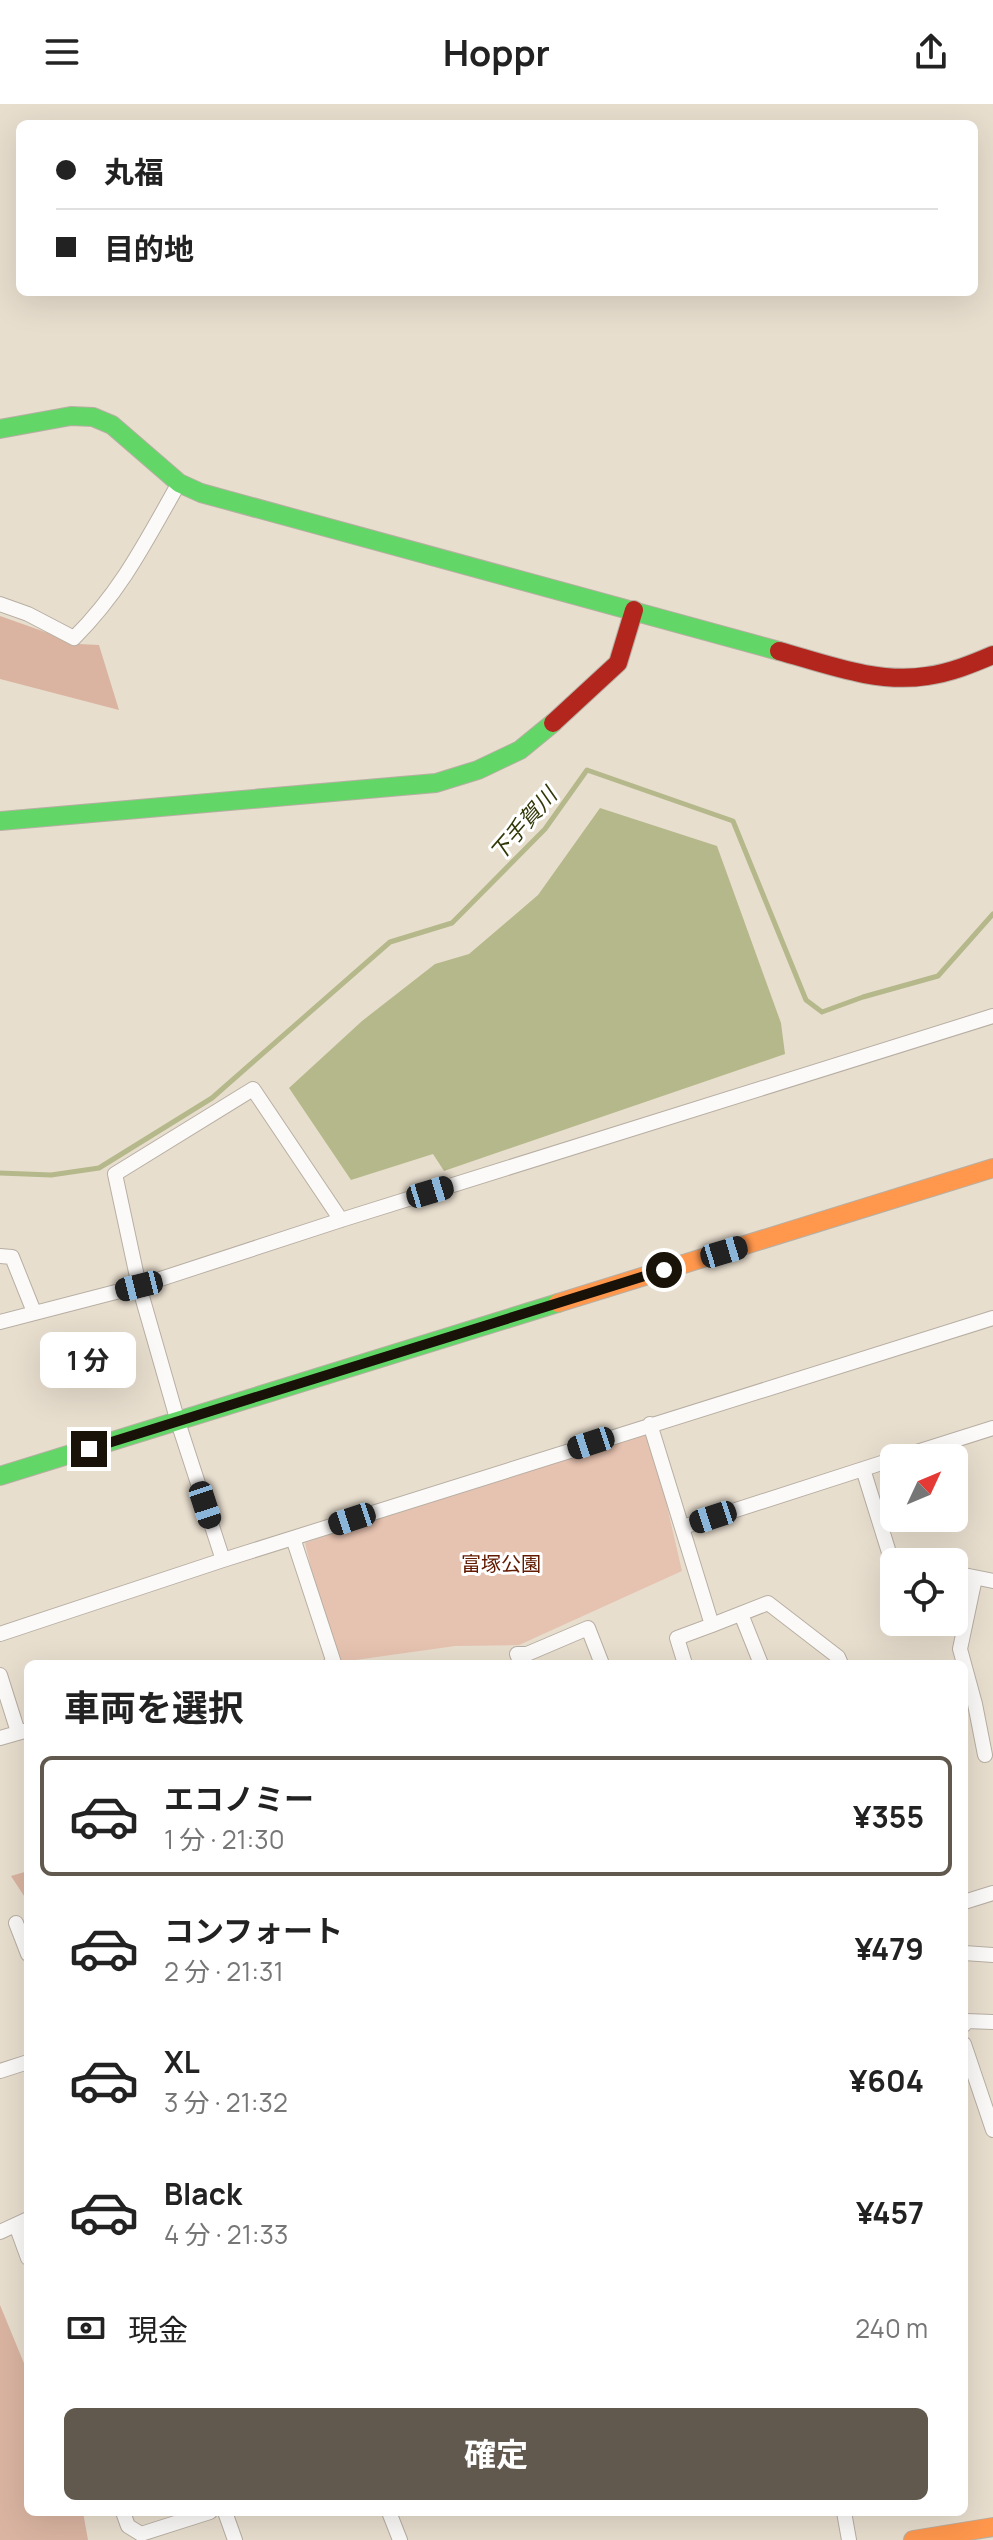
<!DOCTYPE html>
<html lang="ja">
<head>
<meta charset="utf-8">
<style>
  :root { --surface:#fff; --page:#f2f2f2; --text:#222; --muted:#767676; --line:#e0e0e0; --accent:#61594e }
  body { margin:0; font-family:Manrope,"Noto Sans JP",sans-serif; background:var(--page); color:var(--text); height:100vh; display:flex; flex-direction:column; font-size:30px; white-space:nowrap }
  * { box-sizing:border-box; margin:0 }
  p { font-size:26px; color:var(--muted) }
  .icon { flex:none; width:44px; height:44px; fill:none; stroke:currentColor; stroke-width:2; stroke-linecap:round; stroke-linejoin:round }
  .map { position:relative; flex:1; overflow:hidden }
  .drawer { position:absolute; left:24px; top:1556px; width:944px; height:856px; display:flex; flex-direction:column; background:var(--surface); border-radius:12px; box-shadow:0 8px 32px #0002 }
  .drawer>* { flex:none }
  .guide { position:absolute; left:16px; top:16px; width:962px; height:176px; border-radius:12px; box-shadow:0 8px 32px #0002; display:grid; align-content:center; height:176px; padding:0 40px; background:var(--surface) }
  .needle { width:52px; rotate:46deg }
  .buttons { position:absolute; left:880px; top:1340px; display:grid; gap:16px }
  .buttons a { display:grid; place-items:center; width:88px; height:88px; border-radius:12px; background:var(--surface); box-shadow:0 8px 32px #0002; font-size:40px }
  .end { position:absolute; width:36px; height:36px; margin:-18px; border:10px solid #191209; background:#fff; box-shadow:0 0 0 4px #fff }
  .from { border-radius:50% }
  .bubble { position:absolute; height:56px; border-radius:12px; background:var(--surface); box-shadow:0 8px 32px #0002; font-size:26px; font-weight:700; line-height:56px; text-align:center }
  .car { position:absolute; width:24px; height:48px; margin:-24px -12px; border-radius:10px; box-shadow:0 0 6px 2px #0007; background:linear-gradient(#222 24%,#8ab4d8 0 40%,#222 0 76%,#8ab4d8 0 86%,#222 0) }
  .guide b { display:flex; align-items:center; gap:28px; height:76px; font-size:30px }
  .guide b+b { border-top:2px solid var(--line) }
  .guide i { width:20px; height:20px; background:var(--text) }
  ul { padding:0; list-style:none }
  li { display:flex; align-items:center; gap:24px; height:120px; margin:0 16px 12px; padding:0 24px; border:4px solid transparent; border-radius:12px }
  li div { flex:1 }
  li b { display:block; font-size:30px }
  li em { font-style:normal; font-weight:700 }
  li.current { border-color:var(--accent) }
  li>.icon { width:72px; height:72px; stroke-width:1.5 }
  h2 { padding:0 40px; font-size:36px; line-height:96px }
  .pay { display:flex; align-items:center; gap:20px; height:88px; padding:0 40px; font-size:30px }
  .pay p { margin-inline-start:auto }
  .button { display:flex; gap:16px; margin-top:auto; padding:16px 40px }
  .button a { flex:1; height:92px; border-radius:12px; background:var(--accent); color:#fff; font-size:32px; font-weight:700; line-height:92px; text-align:center }
  header { display:flex; justify-content:space-between; align-items:center; height:104px; padding:0 40px; background:var(--surface); font-size:36px; font-weight:700 }
  .map>svg:first-child { display:block }
  .green { fill:#e6c2b0 }
  .forest { fill:#dab4a1 }
  .water { fill:#b5b88a }
  .lines { fill:none; stroke-linecap:round; stroke-linejoin:round }
  .stream { stroke:#b5b88a; stroke-width:5 }
  .street-casing { stroke:#b7afa3; stroke-width:16 }
  .fast-casing { stroke:#b7afa3; stroke-width:20 }
  .slow-casing { stroke:#b7afa3; stroke-width:20 }
  .jam-casing { stroke:#b7afa3; stroke-width:20 }
  .street { stroke:#fcfaf8; stroke-width:14 }
  .fast { stroke:#63d668; stroke-width:18 }
  .slow { stroke:#ff974d; stroke-width:18 }
  .jam { stroke:#b3261e; stroke-width:18 }
  .route { stroke:#191209; stroke-width:10 }
  .labels { text-anchor:middle; stroke-width:6; stroke-linejoin:round; paint-order:stroke }
  .park-label { font-size:20px; fill:#621a00; stroke:#fff }
  .water-label { font-size:22px; font-style:italic; fill:#323708; stroke:#fff }
</style>
</head>
<body>
<header><svg class="icon" aria-label="menu" viewBox="0 0 24 24"><path d="M4 6h16M4 12h16M4 18h16"/></svg>Hoppr<svg class="icon" aria-label="share" viewBox="0 0 24 24"><path d="M12 15V3M7 8l5-5 5 5M5 13v7h14v-7"/></svg></header>
<div class="map">
<svg width="993" height="2436" viewBox="0 0 993 2436">
  <rect width="100%" height="100%" fill="#e8dece"/>
  <path class="green" d="M649,1324L682,1467L519,1541L455,1542L334,1559L305,1439Z"/>
  <path class="forest" d="M0,512L79,540L99,541L119,606L0,575Z
    M28,1767V1798L11,1772Z
    M0,2201L28,2269V2408H83L88,2436H0Z"/>
  <path class="water" d="M600,704L717,742L781,919L785,950L444,1067L433,1050L351,1076L289,984L362,917L435,860L469,850L538,791Z"/>
  <g class="lines">
    <path class="stream" d="M0,1069L51,1071L99,1064L212,994L390,838L452,819L545,725L587,666L733,717L806,896L822,908L863,893L938,872L993,810"/>
    <g class="street-casing">
      <path id="street" d="M0,500L28,510L74,534C122,486 146,437 179,379
        M0,1152L12,1153L34,1208
        M0,1218L139,1182L341,1116L993,912
        M650,1320L712,1521L677,1534L685,1560
        M898,1354L993,1324
        M863,1365L891,1455L904,1458
        M683,1423L894,1355
        M293,1434L334,1559L330,1560
        M223,1456L178,1318L139,1182L115,1070L253,985L341,1116
        M954,1469L993,1477
        M975,1474L960,1545L975,1600L985,1651
        M741,1510L761,1560
        M712,1521L768,1499L838,1553L841,1560
        M0,1530L223,1456L993,1214
        M521,1560L517,1550H527L588,1524L602,1560
        M0,1571L18,1628
        M0,1634L28,1626
        M964,1798L993,1789
        M16,1819L28,1850
        M964,1849L993,1851
        M964,1921L966,1917L993,1918
        M964,1940L993,2026
        M0,1967L28,1958
        M16,2121L28,2154
        M0,2128L28,2115
        M123,2408L128,2422L141,2430L210,2408
        M225,2408L235,2436
        M389,2408L400,2436
        M844,2408L849,2436"/>
    </g>
    <g class="fast-casing">
      <path id="fast" d="M0,325L71,312L93,313L112,321L179,379L201,389L779,547
        M0,717L436,679L478,666L520,646L553,619
        M0,1372L558,1199"/>
    </g>
    <g class="slow-casing">
      <path id="slow" d="M558,1199L993,1064
        M913,2436L993,2423"/>
    </g>
    <g class="jam-casing">
      <path id="jam" d="M779,547C826,560 877,580 927,572C950,569 972,560 993,551
        M553,619L618,559L634,506"/>
    </g>
    <use href="#street" class="street"/>
    <use href="#fast" class="fast"/>
    <use href="#slow" class="slow"/>
    <use href="#jam" class="jam"/>
  </g>
  <g class="lines">
    <path class="route" d="M89,1345L664,1166"/>
  </g>
  <g class="labels">
    <g class="park-label">
      <text x="501" y="1467">富塚公園</text>
    </g>
    <g class="water-label">
      <text transform="translate(523 720) rotate(-49)" y="8">下手賀川</text>
    </g>
  </g>
</svg>
<div class="buttons">
<a><svg class="needle" viewBox="-14 -14 28 28"><path d="M0-13l5 13h-10z" fill="#e53935"/><path d="M0 13l5-13h-10z" fill="#767676"/></svg></a>
<a><svg class="icon" aria-label="locate" viewBox="0 0 24 24"><circle cx="12" cy="12" r="6"/><path d="M12 2v4M12 18v4M2 12h4M18 12h4"/></svg></a>
</div>
<i class="end from" style="left:664px;top:1166px"></i>
<i class="end" style="left:89px;top:1345px"></i>
<div class="bubble" style="left:40px;top:1228px;width:96px">1 分</div>
<i class="car" style="left:430px;top:1088px;rotate:73deg"></i>
<i class="car" style="left:724px;top:1148px;rotate:73deg"></i>
<i class="car" style="left:139px;top:1182px;rotate:256deg"></i>
<i class="car" style="left:591px;top:1339px;rotate:252deg"></i>
<i class="car" style="left:205px;top:1401px;rotate:162deg"></i>
<i class="car" style="left:713px;top:1413px;rotate:252deg"></i>
<i class="car" style="left:352px;top:1415px;rotate:252deg"></i>
<div class="guide">
<b><i class="from"></i>丸福</b>
<b><i></i>目的地</b>
</div>
<section class="drawer">
<h2>車両を選択</h2>
<ul>
<li class="current"><svg class="icon" aria-label="car" viewBox="0 0 24 24"><path d="M5 17H2v-5l4-1 3-4h7l3 4 3 1v5h-3M9 17h6M6 11h13"/><circle cx="7" cy="17" r="2"/><circle cx="17" cy="17" r="2"/></svg><div><b>エコノミー</b><p>1 分 · 21:30</p></div><em>¥355</em></li>
<li><svg class="icon" aria-label="car" viewBox="0 0 24 24"><path d="M5 17H2v-5l4-1 3-4h7l3 4 3 1v5h-3M9 17h6M6 11h13"/><circle cx="7" cy="17" r="2"/><circle cx="17" cy="17" r="2"/></svg><div><b>コンフォート</b><p>2 分 · 21:31</p></div><em>¥479</em></li>
<li><svg class="icon" aria-label="car" viewBox="0 0 24 24"><path d="M5 17H2v-5l4-1 3-4h7l3 4 3 1v5h-3M9 17h6M6 11h13"/><circle cx="7" cy="17" r="2"/><circle cx="17" cy="17" r="2"/></svg><div><b>XL</b><p>3 分 · 21:32</p></div><em>¥604</em></li>
<li><svg class="icon" aria-label="car" viewBox="0 0 24 24"><path d="M5 17H2v-5l4-1 3-4h7l3 4 3 1v5h-3M9 17h6M6 11h13"/><circle cx="7" cy="17" r="2"/><circle cx="17" cy="17" r="2"/></svg><div><b>Black</b><p>4 分 · 21:33</p></div><em>¥457</em></li>
</ul>
<div class="pay"><svg class="icon" aria-label="cash" viewBox="0 0 24 24"><path d="M3 7h18v10H3z"/><circle cx="12" cy="12" r="2"/></svg>現金<p>240 m</p></div>
<div class="button"><a>確定</a></div>
</section>
</div>
</body>
</html>
